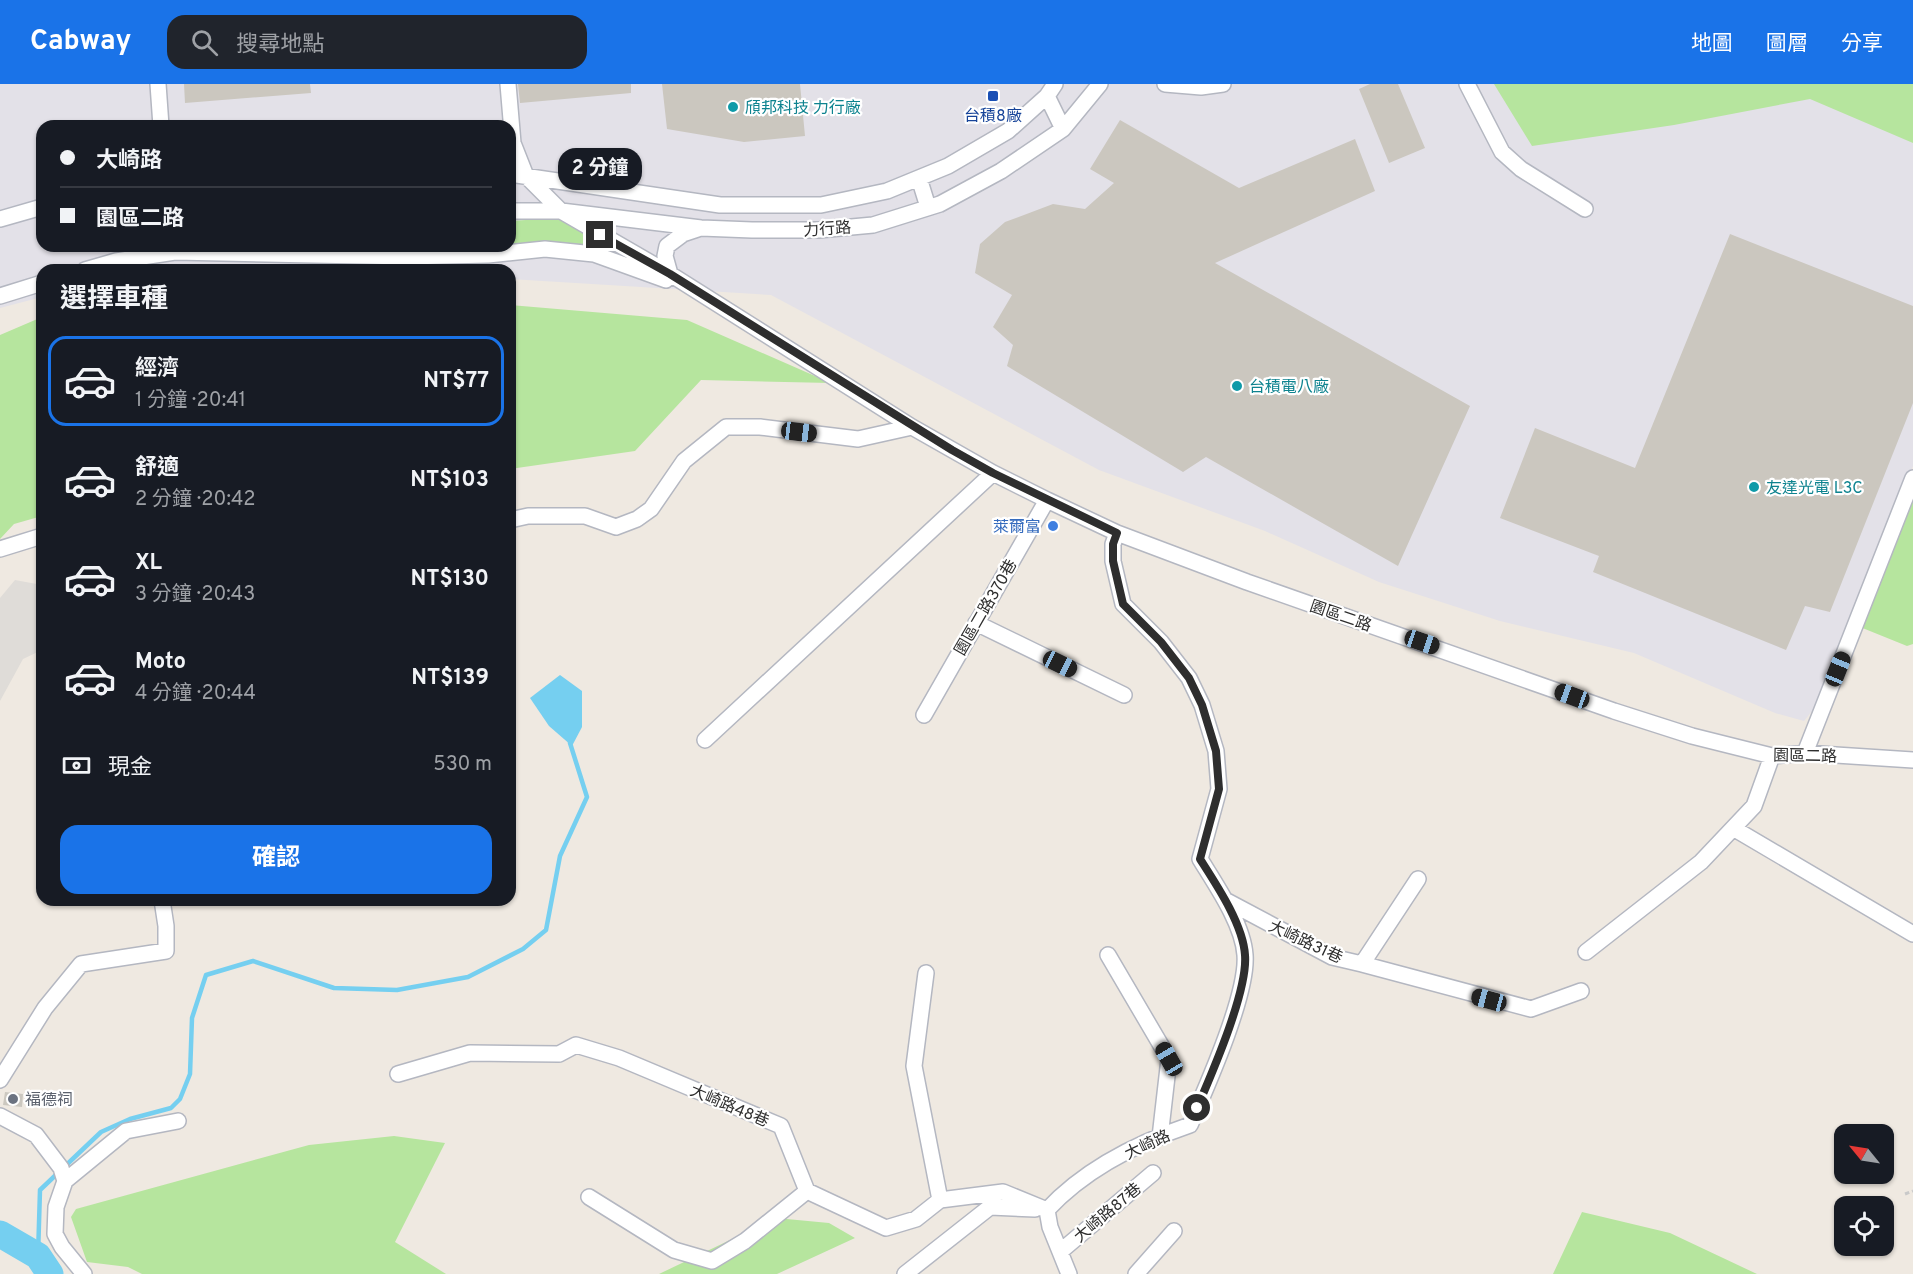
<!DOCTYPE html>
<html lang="zh-TW">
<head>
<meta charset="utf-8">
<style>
  :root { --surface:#171b24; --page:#20242c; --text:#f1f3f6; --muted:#9ea1a6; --line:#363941; --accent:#1a73e8 }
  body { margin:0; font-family:Overpass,"Noto Sans TC",sans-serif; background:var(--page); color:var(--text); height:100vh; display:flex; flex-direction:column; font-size:22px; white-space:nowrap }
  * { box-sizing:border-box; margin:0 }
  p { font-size:20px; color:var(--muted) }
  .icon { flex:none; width:33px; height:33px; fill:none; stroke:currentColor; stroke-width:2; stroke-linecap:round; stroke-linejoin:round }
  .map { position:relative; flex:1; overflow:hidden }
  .panel { position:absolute; left:36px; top:180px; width:480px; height:642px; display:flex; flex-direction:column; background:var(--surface); border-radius:18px; box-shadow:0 2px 4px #0004 }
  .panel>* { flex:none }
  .hud { position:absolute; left:36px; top:36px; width:480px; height:132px; border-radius:18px; box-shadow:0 2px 4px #0004; display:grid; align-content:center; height:132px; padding:0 24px; background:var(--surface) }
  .needle { width:39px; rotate:300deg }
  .controls { position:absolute; left:1834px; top:1040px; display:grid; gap:12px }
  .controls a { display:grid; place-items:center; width:60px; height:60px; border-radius:12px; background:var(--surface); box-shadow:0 2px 4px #0004; font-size:30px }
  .end { position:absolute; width:27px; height:27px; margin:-14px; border:8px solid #2e2e2e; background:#fff; box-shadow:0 0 0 3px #fff }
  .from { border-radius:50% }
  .bubble { position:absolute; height:42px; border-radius:18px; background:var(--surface); box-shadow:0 2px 4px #0004; font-size:20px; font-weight:700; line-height:42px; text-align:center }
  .car { position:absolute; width:18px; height:36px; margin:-18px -9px; border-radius:8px; box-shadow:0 0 4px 2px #0007; background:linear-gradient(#222 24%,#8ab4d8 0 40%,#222 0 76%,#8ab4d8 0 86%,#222 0) }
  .hud b { display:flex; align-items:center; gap:21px; height:57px; font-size:22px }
  .hud b+b { border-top:2px solid var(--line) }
  .hud i { width:15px; height:15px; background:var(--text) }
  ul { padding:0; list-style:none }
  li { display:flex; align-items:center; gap:18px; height:90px; margin:0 12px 9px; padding:0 12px; border:3px solid transparent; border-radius:18px }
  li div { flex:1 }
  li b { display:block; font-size:22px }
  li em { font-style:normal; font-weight:700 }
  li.current { border-color:var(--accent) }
  li>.icon { width:54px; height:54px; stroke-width:1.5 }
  h2 { padding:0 24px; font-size:27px; line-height:72px }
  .pay { display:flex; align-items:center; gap:15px; height:66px; padding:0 24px; font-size:22px }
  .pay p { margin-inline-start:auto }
  .primary-button { display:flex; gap:12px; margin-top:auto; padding:12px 24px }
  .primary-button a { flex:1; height:69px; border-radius:18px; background:var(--accent); color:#fff; font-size:24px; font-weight:700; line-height:69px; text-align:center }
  header { display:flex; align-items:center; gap:36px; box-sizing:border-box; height:84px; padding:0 30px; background:var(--accent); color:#fff }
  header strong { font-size:28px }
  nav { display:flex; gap:33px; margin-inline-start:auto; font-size:21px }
  .search { width:420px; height:54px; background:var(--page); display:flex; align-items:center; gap:15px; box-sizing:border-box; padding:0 21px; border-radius:18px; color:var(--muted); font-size:22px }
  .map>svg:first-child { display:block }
  .industrial { fill:#e3e1e8; fill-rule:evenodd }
  .green { fill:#b6e59e }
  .plaza { fill:#dfdcd8 }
  .water { fill:#75cff0 }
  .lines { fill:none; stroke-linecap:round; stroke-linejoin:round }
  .stream { stroke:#75cff0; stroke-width:4.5 }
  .river { stroke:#75cff0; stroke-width:27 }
  .building { fill:#cbc7bf }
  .minor-casing { stroke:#b4b7c1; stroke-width:18 }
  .path { stroke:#c9c9c9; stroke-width:3; stroke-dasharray:4.5 3; stroke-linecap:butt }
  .minor { stroke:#fff; stroke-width:15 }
  .route { stroke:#2e2e2e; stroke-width:8 }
  .transit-dot { fill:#1a4fb4; stroke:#fff; stroke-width:2 }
  .culture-dot { fill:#0f9aa8; stroke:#fff; stroke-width:2 }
  .shop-dot { fill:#3f7fe0; stroke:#fff; stroke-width:2 }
  .worship-dot { fill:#6b7280; stroke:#fff; stroke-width:2 }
  .labels { text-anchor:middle; stroke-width:4.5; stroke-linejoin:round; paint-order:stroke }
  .culture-label { font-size:16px; fill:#0d838f; stroke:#fff; text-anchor:start }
  .transit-label { font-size:16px; fill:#164399; stroke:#fff }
  .street-label { font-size:16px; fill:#2e2e2e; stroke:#fff }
  .shop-label { font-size:16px; fill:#366cbe; stroke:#fff; text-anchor:end }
  .worship-label { font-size:16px; fill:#5b616d; stroke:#fff; text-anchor:start }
</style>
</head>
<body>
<header>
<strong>Cabway</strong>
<div class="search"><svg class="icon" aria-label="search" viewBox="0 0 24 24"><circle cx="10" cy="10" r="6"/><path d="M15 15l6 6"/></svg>搜尋地點</div>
<nav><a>地圖</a><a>圖層</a><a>分享</a></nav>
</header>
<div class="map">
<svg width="1913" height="1190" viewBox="0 0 1913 1190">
  <rect width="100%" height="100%" fill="#efe9e1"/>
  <path class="industrial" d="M0,0H1913V382L1861,522L1822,615L1804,637L1775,629L1634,569L1500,537L1379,498L1265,447L1099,386L771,211L510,195V186L153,183L143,186H42V213L0,224ZM42,42H510V162H42Z"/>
  <path class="green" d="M1494,0H1913V59L1810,15L1674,41L1532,62Z
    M557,134L610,163L510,161V137Z
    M510,221L687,236L831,299L701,296L635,367L510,385Z
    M42,233V432L14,440L0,455V251Z
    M1913,409V560L1907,562L1860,543Z
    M394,1052L445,1059L395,1158L446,1190H142L128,1183L87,1178L71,1133L76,1125L309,1061Z
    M1582,1128L1670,1149L1757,1190H1553Z
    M776,1134L829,1139L855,1154L777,1190H659Z"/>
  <path class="plaza" d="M15,496L42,501V566L23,575L0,617V514Z"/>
  <path class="water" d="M560,591L582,607V643L572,662L549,642L530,614Z"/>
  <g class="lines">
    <path class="stream" d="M38,1172L40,1106L101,1048L130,1035L171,1024L180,1015L190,990L192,934L206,891L253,877L334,904L397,906L468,893L523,865L546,846L560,772L587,713L570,659"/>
    <path class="river" d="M0,1150L38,1172L50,1190"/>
  </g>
  <path class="building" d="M184,0H310L311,9L185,19Z
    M518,0H631V9L520,19Z
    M662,0H800L805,52L744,58L667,45Z
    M1370,0H1398L1425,64L1389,79L1359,5Z
    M1120,36L1239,104L1355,55L1375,107L1215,179L1470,322L1398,482L1206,373L1183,388L1007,282L1013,261L993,243L1012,211L975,189L980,160L1005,138L1053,120L1085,125L1114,99L1090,85Z
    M1730,150L1913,222V319L1830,528L1805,522L1786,566L1593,488L1599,472L1500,434L1535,344L1635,384Z
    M5,1008L23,1010L22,1023L3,1021Z"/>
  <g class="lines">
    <g class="minor-casing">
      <path id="minor" d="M158,0L161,42
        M508,0L513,59L526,92L561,127L670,190L912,343L993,389L1047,416L1117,449L1247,498L1614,627L1692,652L1772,672L1805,669L1913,676
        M1165,0L1201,3L1223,0
        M1467,0L1502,68L1521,85L1585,125
        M1047,12L1063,45
        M510,90L720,121H821L887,107L948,82L1008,47L1047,12L1055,0
        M919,94L928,123
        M510,127H561L701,144L752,146H819L873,141L940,120L1001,87L1063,45L1100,0
        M0,135L42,123
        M85,186L116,177L175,168L407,173L488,171L545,165L594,170L666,196
        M670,190L665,172L667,162L683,150L698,145
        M0,212L42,199
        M510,436L528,432H585L616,443L637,435L651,425L684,377L726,343H760L858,355L912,343
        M0,465L42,452
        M976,539L1124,611
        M924,631L1047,416
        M705,656L993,389
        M1805,669L1913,394
        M1733,744L1913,850
        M1225,816L1332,873L1362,880L1418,795
        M1586,868L1701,778L1754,722L1772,672
        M1108,871L1169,975L1160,1053
        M1362,880L1531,925L1581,907
        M926,889L914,982L940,1116
        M398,990L470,969L559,970L576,961L619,974L781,1042L807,1107L886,1144L916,1135L940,1116L1003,1108L1047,1126
        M0,996L45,924L81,880L166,867V842L162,816
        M0,1032L36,1051L61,1084L65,1097L56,1123L55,1150L62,1163L84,1190
        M65,1097L126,1047L178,1037
        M589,1113L674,1166L712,1177L745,1157L807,1107
        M1061,1167L1153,1089
        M905,1190L990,1123L1035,1125
        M1069,1190L1050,1143L1047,1126C1085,1085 1137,1059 1190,1041C1207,1002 1248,910 1245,871C1243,840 1216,801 1200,775L1219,705L1216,667L1202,621L1189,594L1161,558L1123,520L1113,477V460L1117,449
        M1136,1190L1174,1147"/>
    </g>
    <path class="path" d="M1905,1110L1913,1107"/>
    <use href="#minor" class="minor"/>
  </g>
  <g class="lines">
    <path class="route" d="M600,151L670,190L952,366L993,389L1117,449L1113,460V477L1123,520L1161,558L1189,594L1202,621L1216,667L1219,705L1200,775C1216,800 1243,840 1245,871C1248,907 1212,989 1197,1024"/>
  </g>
  <rect class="transit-dot" x="987" y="6" width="12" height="12" rx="3"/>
  <g class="culture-dot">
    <circle cx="733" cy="23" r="6"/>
    <circle cx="1237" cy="302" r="6"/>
    <circle cx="1754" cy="403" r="6"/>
  </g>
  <circle class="shop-dot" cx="1053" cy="442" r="6"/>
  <circle class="worship-dot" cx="13" cy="1015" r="6"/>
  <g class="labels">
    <g class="culture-label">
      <text x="745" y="29">頎邦科技 力行廠</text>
      <text x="1249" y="308">台積電八廠</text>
      <text x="1766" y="409">友達光電 L3C</text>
    </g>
    <g class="transit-label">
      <text x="993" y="37">台積8廠</text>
    </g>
    <g class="street-label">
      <text transform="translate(827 144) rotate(-4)" y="6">力行路</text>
      <text transform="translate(985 523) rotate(-60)" y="6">園區二路370巷</text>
      <text transform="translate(1341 531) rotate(19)" y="6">園區二路</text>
      <text transform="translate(1805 671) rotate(1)" y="6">園區二路</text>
      <text transform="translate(1306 857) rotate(25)" y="6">大崎路31巷</text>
      <text transform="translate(730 1021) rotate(23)" y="6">大崎路48巷</text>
      <text transform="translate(1147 1060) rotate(-25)" y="6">大崎路</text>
      <text transform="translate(1107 1128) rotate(-40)" y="6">大崎路87巷</text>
    </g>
    <g class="shop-label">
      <text x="1041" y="448">萊爾富</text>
    </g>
    <g class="worship-label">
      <text x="25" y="1021">福德祠</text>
    </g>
  </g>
</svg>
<div class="controls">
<a><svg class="needle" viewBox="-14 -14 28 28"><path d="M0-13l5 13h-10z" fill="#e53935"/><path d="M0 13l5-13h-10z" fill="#9ea1a6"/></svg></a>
<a><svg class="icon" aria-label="locate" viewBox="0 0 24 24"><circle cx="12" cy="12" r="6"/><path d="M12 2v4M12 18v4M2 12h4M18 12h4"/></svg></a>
</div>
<i class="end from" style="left:1197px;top:1024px"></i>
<i class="end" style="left:600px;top:151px"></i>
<div class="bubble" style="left:558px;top:64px;width:84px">2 分鐘</div>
<i class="car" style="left:799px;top:348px;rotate:97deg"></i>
<i class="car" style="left:1422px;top:558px;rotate:109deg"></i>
<i class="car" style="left:1060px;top:580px;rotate:116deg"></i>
<i class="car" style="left:1838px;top:585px;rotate:22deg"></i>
<i class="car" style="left:1572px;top:612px;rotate:290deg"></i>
<i class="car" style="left:1489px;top:916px;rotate:285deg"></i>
<i class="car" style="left:1169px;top:975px;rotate:330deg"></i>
<div class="hud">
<b><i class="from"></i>大崎路</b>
<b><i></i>園區二路</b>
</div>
<section class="panel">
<h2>選擇車種</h2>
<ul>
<li class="current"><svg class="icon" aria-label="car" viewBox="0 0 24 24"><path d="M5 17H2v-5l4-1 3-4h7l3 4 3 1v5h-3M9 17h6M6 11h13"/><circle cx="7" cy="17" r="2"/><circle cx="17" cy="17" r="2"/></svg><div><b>經濟</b><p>1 分鐘 · 20:41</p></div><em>NT$77</em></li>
<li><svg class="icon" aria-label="car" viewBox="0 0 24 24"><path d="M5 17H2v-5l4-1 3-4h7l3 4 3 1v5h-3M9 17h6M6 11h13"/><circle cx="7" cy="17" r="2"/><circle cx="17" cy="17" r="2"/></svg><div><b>舒適</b><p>2 分鐘 · 20:42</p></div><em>NT$103</em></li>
<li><svg class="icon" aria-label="car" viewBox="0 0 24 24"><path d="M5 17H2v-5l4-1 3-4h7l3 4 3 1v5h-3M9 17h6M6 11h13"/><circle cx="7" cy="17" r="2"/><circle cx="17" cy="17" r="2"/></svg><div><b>XL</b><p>3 分鐘 · 20:43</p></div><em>NT$130</em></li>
<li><svg class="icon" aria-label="car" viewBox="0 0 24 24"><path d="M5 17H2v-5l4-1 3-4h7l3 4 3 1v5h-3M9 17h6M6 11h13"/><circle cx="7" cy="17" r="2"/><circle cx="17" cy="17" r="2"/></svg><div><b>Moto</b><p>4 分鐘 · 20:44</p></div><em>NT$139</em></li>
</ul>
<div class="pay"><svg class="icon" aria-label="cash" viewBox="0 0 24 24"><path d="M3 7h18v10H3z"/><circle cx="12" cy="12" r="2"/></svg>現金<p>530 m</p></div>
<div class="primary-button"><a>確認</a></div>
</section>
</div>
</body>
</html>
